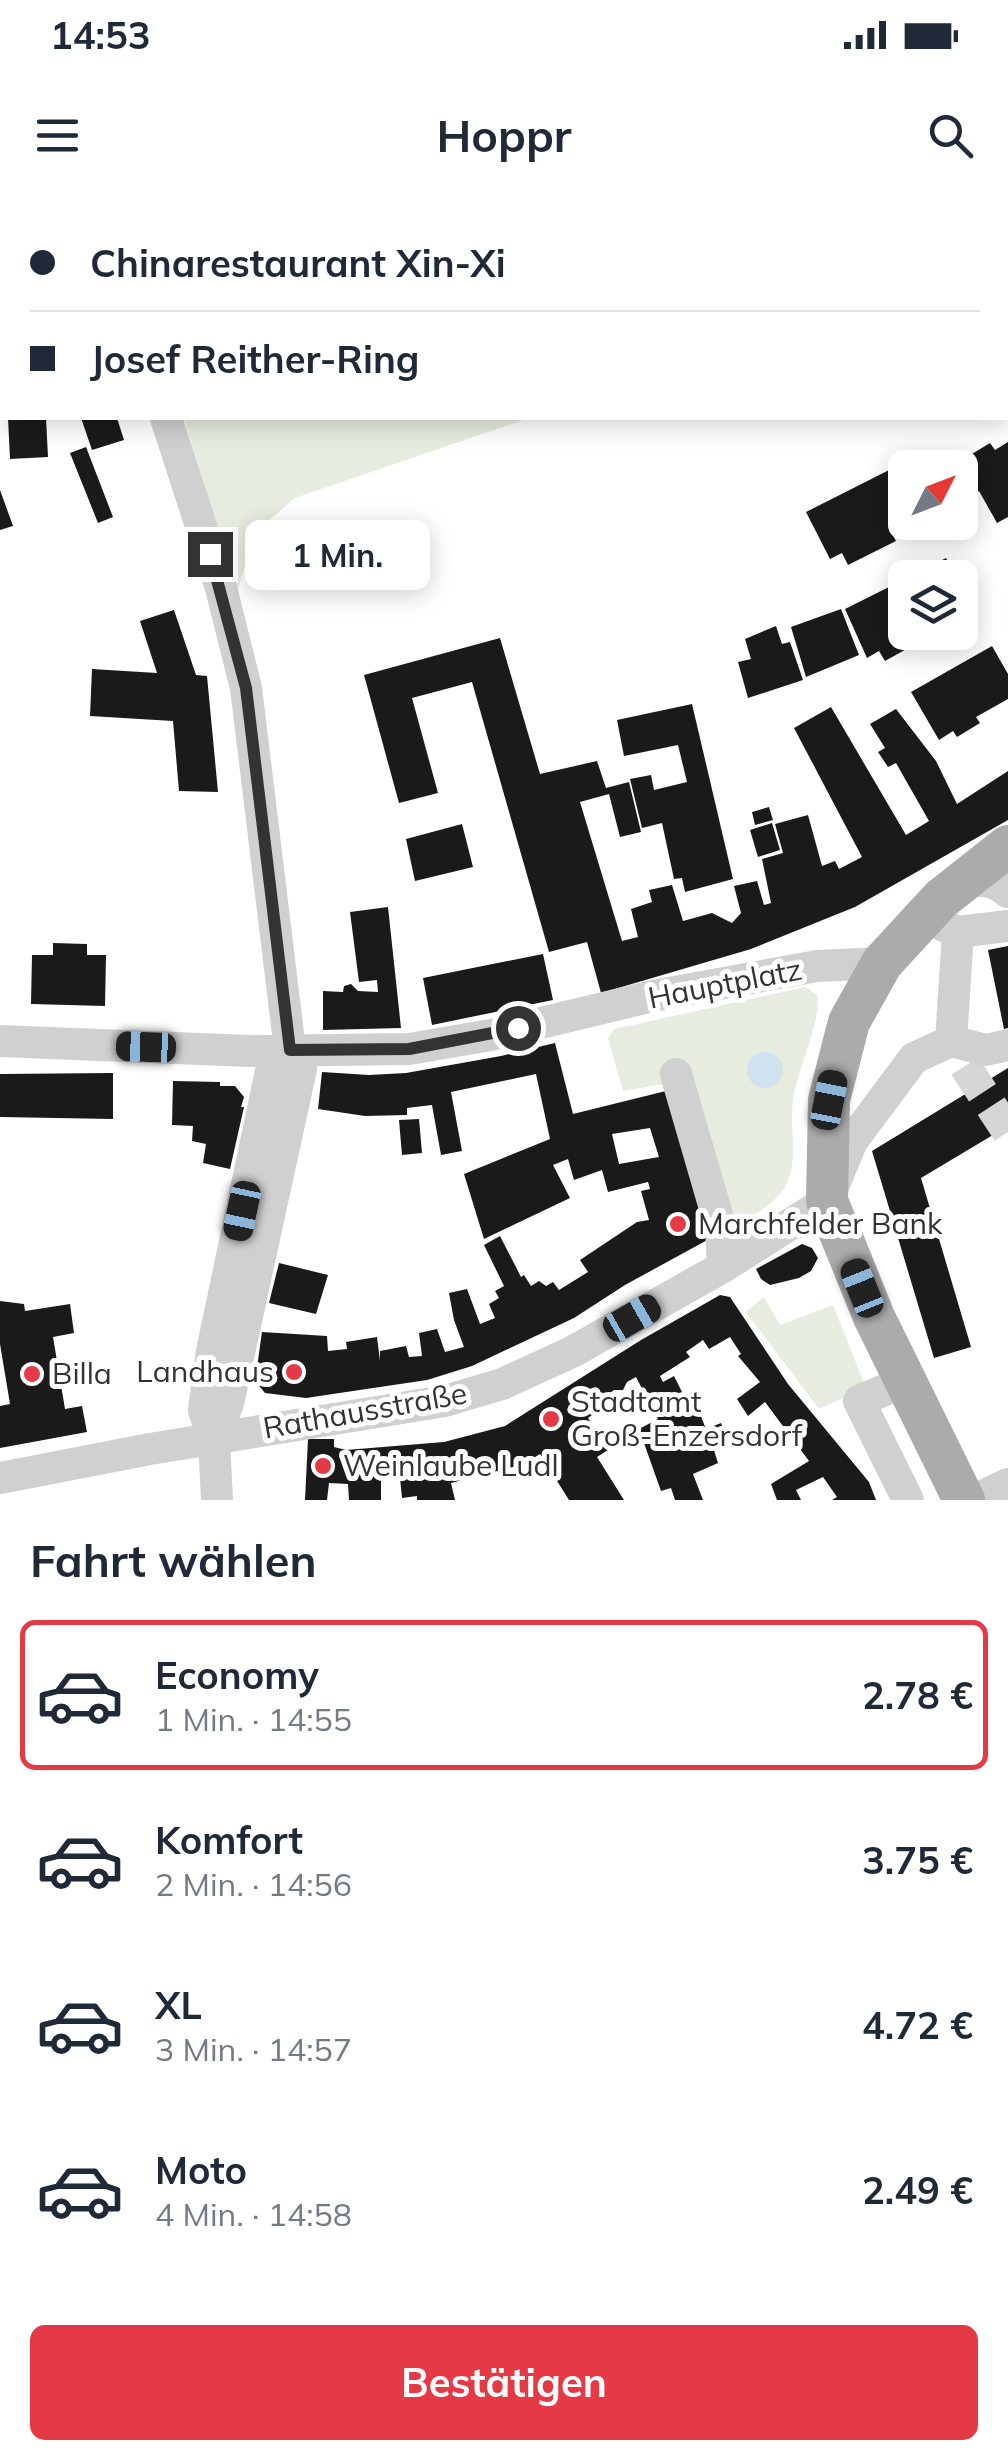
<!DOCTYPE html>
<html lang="de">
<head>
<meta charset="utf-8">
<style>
  :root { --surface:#fff; --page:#f6f6f7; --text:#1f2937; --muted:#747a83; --line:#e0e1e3; --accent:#e63946 }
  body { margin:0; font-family:Mulish,sans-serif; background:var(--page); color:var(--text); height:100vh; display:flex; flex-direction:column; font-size:38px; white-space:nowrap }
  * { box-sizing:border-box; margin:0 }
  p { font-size:32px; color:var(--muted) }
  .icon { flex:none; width:55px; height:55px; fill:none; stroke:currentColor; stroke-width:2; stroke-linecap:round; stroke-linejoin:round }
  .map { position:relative; height:1300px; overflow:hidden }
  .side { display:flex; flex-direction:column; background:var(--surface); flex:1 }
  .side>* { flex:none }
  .hud { position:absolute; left:0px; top:0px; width:1010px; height:220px; box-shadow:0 5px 25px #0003; display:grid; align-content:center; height:220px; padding:0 30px; background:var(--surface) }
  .needle { width:65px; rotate:48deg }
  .fabs { position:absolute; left:888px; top:250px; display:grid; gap:20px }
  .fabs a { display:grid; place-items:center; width:90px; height:90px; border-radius:15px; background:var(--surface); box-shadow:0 5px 25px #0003; font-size:50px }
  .end { position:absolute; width:45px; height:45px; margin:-22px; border:12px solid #333; background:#fff; box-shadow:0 0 0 5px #fff }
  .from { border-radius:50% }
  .bubble { position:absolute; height:70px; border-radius:15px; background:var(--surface); box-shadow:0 5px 25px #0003; font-size:32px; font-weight:700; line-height:70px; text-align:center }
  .car { position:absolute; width:30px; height:60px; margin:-30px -15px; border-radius:12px; box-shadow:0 0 8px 2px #0007; background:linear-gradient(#222 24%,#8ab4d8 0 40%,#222 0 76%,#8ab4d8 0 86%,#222 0) }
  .hud b { display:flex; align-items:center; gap:35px; height:95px; font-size:38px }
  .hud b+b { border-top:2px solid var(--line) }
  .hud i { width:25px; height:25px; background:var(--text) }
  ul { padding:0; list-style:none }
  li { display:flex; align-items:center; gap:30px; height:150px; margin:0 20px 15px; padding:0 10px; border:5px solid transparent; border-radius:15px }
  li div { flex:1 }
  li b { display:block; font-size:38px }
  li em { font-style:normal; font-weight:700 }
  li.active { border-color:var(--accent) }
  li>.icon { width:90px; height:90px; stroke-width:1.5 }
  h2 { padding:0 30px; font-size:45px; line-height:120px }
  .action { display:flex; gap:20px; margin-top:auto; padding:20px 30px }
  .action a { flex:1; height:115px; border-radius:15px; background:var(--accent); color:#fff; font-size:40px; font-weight:700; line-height:115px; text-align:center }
  .status { display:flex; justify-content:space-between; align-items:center; height:70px; padding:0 50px; background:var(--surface); direction:ltr }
  .status svg { height:28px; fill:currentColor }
  header { display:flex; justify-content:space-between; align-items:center; height:130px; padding:0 30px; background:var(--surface); font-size:45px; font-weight:700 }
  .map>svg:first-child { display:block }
  .green { fill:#e6ecdf }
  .water { fill:#cfe2ee }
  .building { fill:#1a1a1a; fill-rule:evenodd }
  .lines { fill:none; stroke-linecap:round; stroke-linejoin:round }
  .minor-tunnel { stroke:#d6d6d6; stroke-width:32; stroke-dasharray:32 16; stroke-linecap:butt }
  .minor { stroke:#d0d0d0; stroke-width:32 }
  .major { stroke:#ababab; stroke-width:42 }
  .route { stroke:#333; stroke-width:12 }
  .poi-dot { fill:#e63946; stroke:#fff; stroke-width:4 }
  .labels { text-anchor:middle; stroke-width:10; stroke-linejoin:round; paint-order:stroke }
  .street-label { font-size:30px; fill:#333; stroke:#fff }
  .poi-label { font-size:30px; fill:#333; stroke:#fff; text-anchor:start }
</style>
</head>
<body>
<div class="status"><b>14:53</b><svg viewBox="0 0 49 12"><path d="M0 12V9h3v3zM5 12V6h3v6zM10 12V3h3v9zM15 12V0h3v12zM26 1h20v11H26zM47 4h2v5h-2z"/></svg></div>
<header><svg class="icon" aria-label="menu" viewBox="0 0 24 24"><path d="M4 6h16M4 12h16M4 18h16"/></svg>Hoppr<svg class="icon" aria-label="search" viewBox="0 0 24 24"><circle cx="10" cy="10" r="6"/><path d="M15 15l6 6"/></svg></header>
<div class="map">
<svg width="1008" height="1300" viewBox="0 0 1008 1300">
  <rect width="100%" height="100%" fill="#fff"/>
  <path class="green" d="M754,0H1008V13V2H747Z
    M184,218H529L295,298L255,332L237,393Z
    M805,787L817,795C822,819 797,871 793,900C789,926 799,961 786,985C778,1002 748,1022 729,1021L681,881L623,891L608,838L614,829Z
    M764,1097L780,1125L833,1105L866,1188L819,1209L746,1112Z"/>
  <path class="water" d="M747 870a18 18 0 1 1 36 0a18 18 0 1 1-36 0Z"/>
  <path class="building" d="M8,218H46L48,257L10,259Z
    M81,218H117L124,240L92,250Z
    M1008,242V317L997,323L979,291L960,301V265L964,263L962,260L990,243L995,250Z
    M86,247L113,317L98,323L70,253Z
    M903,263L905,325L891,332L896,341L848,365L842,353L830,359L806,312Z
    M0,290L13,326L0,330Z
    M946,358L957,378H907Z
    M905,379V432H937L885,461L879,451L867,458L845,409Z
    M960,384L970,402L960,407Z
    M841,409L859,455L806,477L791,427Z
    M174,410L196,475L207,476L218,592L179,591L173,521L90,516L92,469L157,473L140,421Z
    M776,426L782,444L790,442L803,480L748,498L738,462L751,459L745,439Z
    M500,438L540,574L597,561L606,588L629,582L641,632L620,637L609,594L580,602L622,741L638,737L631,709L652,702L649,690L672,685L683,721L712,713L732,723L741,713L734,686L757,681L764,705L771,703L762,659L783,653L775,624L808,615L822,666L835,661L839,669L862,657L794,528L831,507L906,635L929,621L896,563L888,567L878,552L885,548L870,524L896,509L936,561L957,604L1008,571V620L855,707L751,749L601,793L587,742L549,752L472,482L412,498L438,593L399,603L364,475Z
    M992,446L1008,474V499L976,517L980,523L957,537L953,531L939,540L911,492Z
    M692,504L733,679L685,692L682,678L674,679L662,623L642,628L630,579L651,575L654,590L687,582L678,545L624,556L617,520Z
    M769,607L773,620L755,625L752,612Z
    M772,623L780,650L758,657L750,630Z
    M462,624L473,667L415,681L406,639Z
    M388,707L401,828L323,830V791L343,792L344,786L351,784L358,791L378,792L377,780L359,782L350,712Z
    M53,743L87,744V755H106L105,806L31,804L32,755H53Z
    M1008,746V828L1004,829L988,750Z
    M543,754L553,800L432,825L423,778Z
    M555,843L573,914L674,889L711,1038L625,1085L574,1118L472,1166L427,1180L306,1198L265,1193L255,1181L262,1132L327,1136L328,1151L347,1149L346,1142L377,1137L380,1161V1151L406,1146L409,1157L422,1156L419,1133L437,1129L445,1152L464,1147L454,1120L449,1093L467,1089L480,1124L495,1118L489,1104L499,1098L495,1091L504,1086L484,1045L500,1036L521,1077L524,1075L531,1086L539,1081L546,1086L553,1082L559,1090L588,1072L580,1060L637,1022L649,1020L641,991L650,989L648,982L608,992L602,970L574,980L568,959L553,965L570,998L484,1039L464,974L550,939L536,874L451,892L462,951L441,955L432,905L407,908V915L365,916L318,909L322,872L369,875L406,873L501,856ZM650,928L659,957L619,964L612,934Z
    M1008,868V926L921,978L971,1147L934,1158L872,951Z
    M113,873V919L0,917V874Z
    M173,881L220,882V886H235L244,897L241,907H244L230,969L203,963L206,944L192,941L193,926L172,925Z
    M419,919L422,953L402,955L399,920Z
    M802,1044L812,1048L818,1058L811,1071L799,1078L770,1085L761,1079L756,1069Z
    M279,1063L328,1075L316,1114L269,1103Z
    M720,1095L730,1097L788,1184L869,1282L876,1300H832L837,1297L823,1277L796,1290L801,1300H777L771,1284L809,1261L765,1202L748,1216L737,1199L760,1182L738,1156L741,1154L730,1137L709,1149L703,1140L686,1152L690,1157L660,1176L663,1182L674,1176L687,1202L694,1199L706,1229L721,1223L727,1239L712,1244L718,1263L693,1274L703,1300H675L671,1288L661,1291L639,1229L658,1219L636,1177L627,1182L623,1190H614L596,1203L600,1209L588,1218L608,1250L597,1257L624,1300H569L540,1254L524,1264L451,1283L455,1300H417V1296L402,1298L399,1268L381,1269V1300H349L348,1284L329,1283L327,1300H305L308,1239H334V1247L346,1250L444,1242L505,1226L641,1140Z
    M0,1101L24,1104L25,1111L70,1104L74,1133L53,1137L65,1209L82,1206L87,1232L0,1248V1206L10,1204L0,1144Z"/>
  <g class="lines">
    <path class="minor-tunnel" d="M965,866L1008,932"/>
    <path class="minor" d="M451,0L452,2
      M693,2L701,0
      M0,168L2,167
      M166,218L221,388L246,488L290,850L301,869L228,1203L214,1241
      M960,684C977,678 994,680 1008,692
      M942,725L958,732L1008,726
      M0,841L250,851L409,849L491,835L653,796L817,766L882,763
      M951,841L986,850L1008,845
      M676,874L721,1029L723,1067
      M906,1181L859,1201L908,1300
      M0,1278L150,1249L445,1201L502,1184L572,1152L723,1067L827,1001L852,941L914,858L951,841L958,732
      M217,1300L214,1241L204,1210L212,1151L271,871L290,850
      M975,1300L1008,1284"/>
    <path class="major" d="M964,1300L874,1117L827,1001L829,900L849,822L882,763L941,699L1008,646"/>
  </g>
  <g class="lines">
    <path class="route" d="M210,354L246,488L290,850L409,849L518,828"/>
  </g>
  <g class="poi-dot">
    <circle cx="678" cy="1024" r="10"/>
    <circle cx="294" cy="1172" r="10"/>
    <circle cx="32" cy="1174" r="10"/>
    <circle cx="551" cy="1219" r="10"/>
    <circle cx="323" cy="1266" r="10"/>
  </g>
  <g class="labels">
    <g class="street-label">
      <text transform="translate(725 784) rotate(-11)" y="10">Hauptplatz</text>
      <text transform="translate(365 1211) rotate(-10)" y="10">Rathausstraße</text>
    </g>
    <g class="poi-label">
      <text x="698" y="1034">Marchfelder Bank</text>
      <text x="274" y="1182" text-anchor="end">Landhaus</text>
      <text x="52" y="1184">Billa</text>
      <text x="571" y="1212">Stadtamt<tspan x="571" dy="34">Groß-Enzersdorf</tspan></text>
      <text x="343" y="1276">Weinlaube Ludl</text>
    </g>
  </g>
</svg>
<div class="fabs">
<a><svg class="needle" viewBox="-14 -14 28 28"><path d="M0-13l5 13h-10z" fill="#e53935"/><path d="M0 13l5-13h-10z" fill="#747a83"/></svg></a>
<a><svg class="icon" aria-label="layers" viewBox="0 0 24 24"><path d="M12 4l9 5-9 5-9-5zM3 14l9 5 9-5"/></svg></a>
</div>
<i class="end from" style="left:518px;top:828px"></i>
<i class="end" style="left:210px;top:354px"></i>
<div class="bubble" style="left:245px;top:320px;width:185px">1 Min.</div>
<i class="car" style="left:146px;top:847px;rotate:272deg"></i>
<i class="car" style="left:829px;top:900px;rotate:11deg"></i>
<i class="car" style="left:242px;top:1011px;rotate:192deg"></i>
<i class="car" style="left:862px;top:1088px;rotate:338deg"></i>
<i class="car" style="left:632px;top:1118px;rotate:60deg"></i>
<div class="hud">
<b><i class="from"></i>Chinarestaurant Xin-Xi</b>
<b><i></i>Josef Reither-Ring</b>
</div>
</div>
<section class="side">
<h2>Fahrt wählen</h2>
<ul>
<li class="active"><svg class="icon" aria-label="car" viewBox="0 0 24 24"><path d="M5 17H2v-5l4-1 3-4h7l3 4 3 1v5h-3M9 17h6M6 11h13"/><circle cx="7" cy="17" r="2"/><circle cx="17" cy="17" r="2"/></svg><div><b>Economy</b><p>1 Min. · 14:55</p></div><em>2.78 €</em></li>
<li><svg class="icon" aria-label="car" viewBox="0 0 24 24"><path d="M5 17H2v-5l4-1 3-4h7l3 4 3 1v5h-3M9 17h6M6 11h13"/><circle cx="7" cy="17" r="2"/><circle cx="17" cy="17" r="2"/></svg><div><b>Komfort</b><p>2 Min. · 14:56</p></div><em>3.75 €</em></li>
<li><svg class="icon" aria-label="car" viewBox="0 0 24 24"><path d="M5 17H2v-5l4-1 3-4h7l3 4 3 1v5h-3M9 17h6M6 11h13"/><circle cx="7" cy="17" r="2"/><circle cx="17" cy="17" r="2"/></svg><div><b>XL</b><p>3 Min. · 14:57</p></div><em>4.72 €</em></li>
<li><svg class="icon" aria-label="car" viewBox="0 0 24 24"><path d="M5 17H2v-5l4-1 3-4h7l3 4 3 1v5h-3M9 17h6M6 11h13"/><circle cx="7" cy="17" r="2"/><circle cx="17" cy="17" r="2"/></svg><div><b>Moto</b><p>4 Min. · 14:58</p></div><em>2.49 €</em></li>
</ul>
<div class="action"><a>Bestätigen</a></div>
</section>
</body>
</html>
